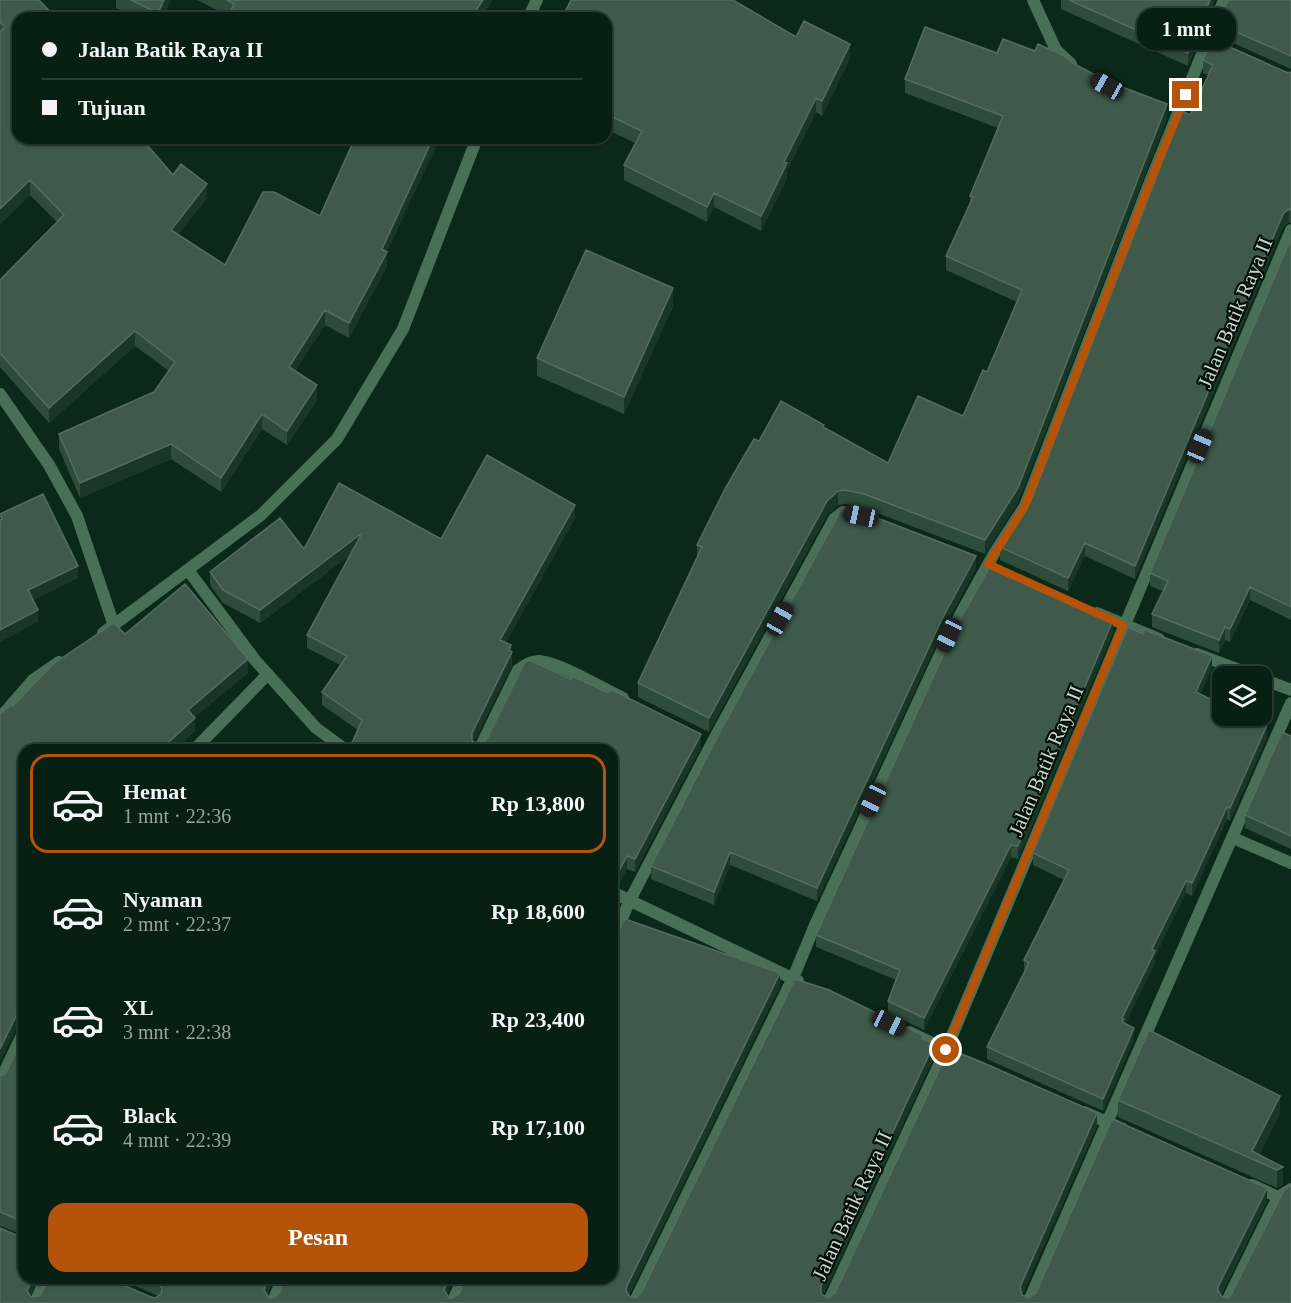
<!DOCTYPE html>
<html lang="id">
<head>
<meta charset="utf-8">
<style>
  :root { --surface:#081f13; --page:#11271c; --text:#f1f3f6; --muted:#98a2a0; --line:#293d33; --accent:#b45309 }
  body { margin:0; font-family:Georgia,serif; background:var(--page); color:var(--text); height:100vh; display:flex; flex-direction:column; font-size:22px; white-space:nowrap }
  * { box-sizing:border-box; margin:0 }
  p { font-size:20px; color:var(--muted) }
  .icon { flex:none; width:33px; height:33px; fill:none; stroke:currentColor; stroke-width:2; stroke-linecap:round; stroke-linejoin:round }
  .map { position:relative; flex:1; overflow:hidden }
  .panel { position:absolute; left:18px; top:744px; width:600px; height:540px; display:flex; flex-direction:column; background:var(--surface); border-radius:18px; box-shadow:0 2px 4px #0004,0 0 0 2px var(--line) }
  .panel>* { flex:none }
  .top-card { position:absolute; left:12px; top:12px; width:600px; height:132px; border-radius:18px; box-shadow:0 2px 4px #0004,0 0 0 2px var(--line); display:grid; align-content:center; height:132px; padding:0 30px; background:var(--surface) }
  .tools { position:absolute; left:1212px; top:666px; display:grid; gap:12px }
  .tools a { display:grid; place-items:center; width:60px; height:60px; border-radius:12px; background:var(--surface); box-shadow:0 2px 4px #0004,0 0 0 2px var(--line); font-size:30px }
  .end { position:absolute; width:27px; height:27px; margin:-14px; border:8px solid #b45309; background:#fff; box-shadow:0 0 0 3px #fff }
  .from { border-radius:50% }
  .bubble { position:absolute; height:42px; border-radius:18px; background:var(--surface); box-shadow:0 2px 4px #0004,0 0 0 2px var(--line); font-size:20px; font-weight:800; line-height:42px; text-align:center }
  .car { position:absolute; width:18px; height:36px; margin:-18px -9px; border-radius:8px; box-shadow:0 0 4px 2px #0007; background:linear-gradient(#222 24%,#8ab4d8 0 40%,#222 0 76%,#8ab4d8 0 86%,#222 0) }
  .top-card b { display:flex; align-items:center; gap:21px; height:57px; font-size:22px }
  .top-card b+b { border-top:2px solid var(--line) }
  .top-card i { width:15px; height:15px; background:var(--text) }
  ul { padding:10px 0 0; list-style:none }
  li { display:flex; align-items:center; gap:18px; height:99px; margin:0 12px 9px; padding:0 18px; border:3px solid transparent; border-radius:18px }
  li div { flex:1 }
  li b { display:block; font-size:22px }
  li em { font-style:normal; font-weight:800 }
  li.selected { border-color:var(--accent) }
  li>.icon { width:54px; height:54px; stroke-width:1.5 }
  .action { display:flex; gap:12px; margin-top:auto; padding:12px 30px }
  .action a { flex:1; height:69px; border-radius:18px; background:var(--accent); color:#fff; font-size:24px; font-weight:800; line-height:69px; text-align:center }
  .map>svg:first-child { display:block }
  .lines { fill:none; stroke-linecap:round; stroke-linejoin:round }
  .minor { stroke:#4a6f57; stroke-width:12 }
  .wall { fill:#2e4c3a }
  .shaded-wall { fill:#193726 }
  .building { fill:#3f5a4a; stroke:#546e5e; stroke-width:1.5 }
  .route { stroke:#b45309; stroke-width:8 }
  .labels { text-anchor:middle; stroke-width:4.5; stroke-linejoin:round; paint-order:stroke }
  .street-label { font-size:21px; fill:#c6d7cb; stroke:#040f08 }
</style>
</head>
<body>
<div class="map">
<svg width="1291" height="1303" viewBox="0 0 1291 1303">
  <rect width="100%" height="100%" fill="#0b2919"/>
  <g class="lines">
    <path class="minor" d="M1033,0L1056,50L1071,64
      M528,18L537,0
      M0,394L49,465L77,516L114,626
      M188,570L255,660L316,728L346,750
      M1097,613L1159,639
      M103,633L261,515L337,439L403,329L477,138
      M1197,654L1256,676
      M1262,679L1291,690
      M0,718L33,680L59,662
      M194,750L268,674
      M479,750L518,670C525,665 530,661 539,661C562,663 601,688 623,698
      M1233,838L1291,863
      M612,892L798,981
      M612,942L630,900L712,743L834,519L843,512L854,514
      M909,1032L953,1053
      M0,1081L24,1031
      M1084,1112L1123,1129
      M1252,1185L1278,1197
      M35,1303L46,1278
      M272,1303L283,1278
      M452,1303L463,1278
      M634,1303L793,978L815,925L949,635L995,552L1025,506L1150,182L1224,0
      M828,1303L946,1050L1291,230
      M1028,1303L1291,703
      M1226,1303L1278,1197L1291,1189"/>
  </g>
  <path class="wall" d="M0,0L173,175L207,198L178,234L225,265L387,252V266L349,338L325,325L295,371L317,400L287,445L262,429L221,492L171,459L80,498L59,449V434L154,392L169,371L135,346L49,423L0,367V280L57,222L30,195L0,224Z
    M116,0H171L162,18H138L116,8Z
    M197,0H492L481,18H229V16Z
    M1061,0H1215L1188,66L1061,9Z
    M1291,0V69L1218,36V24Z
    M606,18L796,37L850,58L822,116L816,112L787,170V178L761,231L714,207L707,222L624,180V165L635,143L606,129Z
    M1035,51L1076,65L1167,118L1018,502L985,554L864,508L845,504L838,505L827,515L709,732L638,697V683L697,557V545L759,441L824,428L888,463L963,416L987,372L1017,302L946,270V256L970,203V196L998,128L905,93V79L997,53Z
    M1203,60L1291,72V223L1289,222L1283,227L1135,579L1085,556L1068,591L1000,560V547L1033,496L1190,115L1208,75L1203,73Z
    M1291,238V620L1250,600L1230,642L1225,640L1219,653L1152,627V614L1163,591L1150,586V573Z
    M673,306L624,414L537,376V358Z
    M575,518L506,642L511,645L512,665L474,742L479,745L701,747L635,872L627,869L618,886L612,884V750H349L358,730L322,705V692L340,665L307,648V635L350,555L260,623L223,603L210,585V572L304,549L441,539Z
    M976,568L942,632L817,901L730,865L714,905L651,879V866Z
    M1061,597L1113,632L1018,859L1011,857L924,1030L888,1013V1001L896,980L816,947V935Z
    M125,634L248,673L194,717L195,731L174,750H24V1023L17,1027L13,706Z
    M1143,634L1212,668L1200,694L1267,737L1230,821L1227,819L1192,896L1186,893L1155,956V963L1125,1024L1134,1040L1103,1111L987,1059V1047L1024,972V960L1064,880L1033,865V853Z
    M1291,736V849L1245,828V815Z
    M780,986L629,1295L630,1297L635,1298L641,1293L924,1040L934,1057L823,1295L828,1298L1097,1126L1022,1295L1029,1298L1267,1201L1221,1295L1222,1297L1291,1303H0L38,1278L30,1296L31,1297L155,1298L158,1296L118,1278H274L267,1295L269,1298L447,1295L449,1298H453L459,1294Z
    M24,1037V1235L0,1226V1075H4L7,1071Z
    M1118,1100L1280,1113L1259,1155L1283,1167V1184L1277,1188L1118,1117Z"/>
  <path class="shaded-wall" d="M164,0H171L162,18H158V13Z
    M483,0H492L481,18H471Z
    M1210,0H1215L1188,66V53Z
    M850,44V58L822,116V101Z
    M816,98V112L787,170V178L761,231V216L784,162Z
    M1167,104V118L1018,502L985,554V540Z
    M433,138H440L387,252V266L349,338V323L382,249Z
    M30,180V195L0,224V209Z
    M207,184V198L171,244V230Z
    M714,193V207L707,222V207Z
    M1289,209V222L1283,227L1135,579V566L1283,214Z
    M673,288V306L624,414V397Z
    M325,310V325L289,381V367Z
    M135,331V346L49,423V408Z
    M317,385V400L287,445V431Z
    M262,414V429L221,492V478Z
    M171,444V459L80,498V483Z
    M838,491V505L827,515L709,732V718L827,501Z
    M575,505V518L500,653V640Z
    M362,533V546L260,623V610Z
    M1085,543V556L1068,591V578Z
    M976,556V568L942,632L817,901V888L942,619Z
    M78,566V578L28,603V590Z
    M1250,587V600L1230,642V629Z
    M38,610V622L0,642V630Z
    M1113,620V632L1018,859V846Z
    M1225,627V640L1219,653V640Z
    M511,645L512,665L472,746V733Z
    M1212,656V668L1196,704V692Z
    M248,659V673L188,723V710Z
    M195,718V731L174,750H160Z
    M1267,725V737L1230,821V808Z
    M701,734V747L635,872V859Z
    M1227,807V819L1192,896V883Z
    M1011,845V857L924,1030V1018Z
    M730,852V865L714,905V892Z
    M627,856V869L618,886V873Z
    M1186,881V893L1155,956V963L1124,1027L1122,1018L1152,949Z
    M780,973V986L627,1299V1286Z
    M23,1010V1023L17,1027L0,1062V1049L17,1014Z
    M1134,1028V1040L1103,1111V1099Z
    M934,1044V1057L821,1300V1286Z
    M1280,1096V1113L1256,1161L1252,1151Z
    M1097,1113V1126L1020,1300V1287Z
    M1283,1167V1184L1277,1188V1170Z
    M1267,1188V1201L1218,1300V1303V1287Z
    M33,1278H38L28,1303L27,1291Z
    M269,1278H274L264,1303V1290Z
    M449,1278H454L444,1303V1290Z"/>
  <path class="building" d="M0,0H39L56,18H18V138H141L173,175L181,164L207,184L171,230L225,265L263,192H274L320,216L355,138H433L382,249L387,252L349,323L325,310L289,367L317,385L287,431L262,414L221,478L171,444L80,483L59,434L154,392L175,362L135,331L49,408L0,353V280L64,215L30,180L0,209V32L5,27L0,22Z
    M131,0H164L158,13Z
    M227,0H483L471,18H234L229,15L234,4Z
    M571,0H733L796,37L804,21L850,44L822,101L816,98L784,162L787,163L761,216L714,193L707,207L624,165L642,131L606,114V18H562Z
    M1069,0H1210L1188,53Z
    M1228,0H1291V56L1218,24Z
    M925,27L997,53L1003,39L1035,51L1038,44L1064,56L1076,65L1109,82L1167,104L1018,488L985,540L864,494L845,490L838,491L827,501L709,718L638,683L702,547L697,545L726,487L754,439L759,441L781,401L824,425L823,427L888,463L918,396L963,416L983,370L987,372L1022,290L946,256L973,197L970,196L1003,116L905,79Z
    M1212,39L1288,73L1291,72V210L1289,209L1283,214L1135,566L1085,543L1068,578L1000,547L1033,496L1182,111L1190,115L1213,65L1203,60Z
    M1291,238V607L1250,587L1230,629L1225,627L1219,640L1152,614L1168,581L1150,573Z
    M586,250L673,288L624,397L537,358Z
    M487,455L575,505L500,640L511,645L509,650L512,652L472,733V741L479,745L486,741L525,662L529,660L571,679L572,676L608,693L610,689L701,734L635,859L627,856L618,873L612,871V750H349L362,720L322,692L347,656L307,635L362,533L260,610L223,590L210,572L280,518L304,549L339,483L441,539Z
    M43,494L78,566L28,590L38,610L0,630V520L2,519L0,514Z
    M845,508L859,511L976,556L942,619L817,888L730,852L714,892L651,866L719,734L840,512Z
    M992,563L1061,594L1060,596L1113,620L1018,846L1011,845L924,1018L888,1001L900,970L816,935L956,627Z
    M185,584L248,659L188,710L195,718L160,750H24V1010L17,1014L0,1049V714L11,705L13,706L53,664L114,623L125,634Z
    M1128,627L1143,634L1145,630L1212,656L1196,692L1222,705V716H1246L1267,725L1230,808L1227,807L1192,883L1186,881L1152,949L1155,951L1122,1018L1124,1019L1122,1022L1134,1028L1103,1099L987,1047L1029,963L1024,960L1069,870L1033,853Z
    M1282,732L1291,736V836L1245,815Z
    M625,919L780,973L627,1286L626,1291L630,1297L635,1298L641,1293L795,979L829,990L924,1036L922,1039L934,1044L821,1286V1294L828,1298L835,1293L949,1049L979,1061L1097,1113L1020,1287L1022,1295L1029,1298L1036,1293L1112,1119L1267,1188L1218,1287V1291L1222,1297H1230L1284,1190L1291,1185V1303H0V1228L21,1237H24V1278H33L27,1291L31,1297L40,1296L49,1278H107L151,1297L155,1298L161,1294L162,1288L158,1283L147,1278H269L264,1290L269,1298H273L279,1294L286,1278H449L444,1290L449,1298H453L459,1294L466,1278H612V936H616Z
    M1149,1030L1280,1096L1252,1151L1283,1167L1277,1170L1118,1100Z
    M24,1037V1222L0,1212V1075H4L7,1071Z"/>
  <g class="lines">
    <path class="route" d="M946,1050L1123,625L988,564L1025,506L1150,182L1186,95"/>
  </g>
  <g class="labels">
    <g class="street-label">
      <text transform="translate(1235 313) rotate(-67)" y="7">Jalan Batik Raya II</text>
      <text transform="translate(1046 761) rotate(-67)" y="7">Jalan Batik Raya II</text>
      <text transform="translate(852 1206) rotate(-65)" y="7">Jalan Batik Raya II</text>
    </g>
  </g>
</svg>
<div class="tools">
<a><svg class="icon" aria-label="layers" viewBox="0 0 24 24"><path d="M12 4l9 5-9 5-9-5zM3 14l9 5 9-5"/></svg></a>
</div>
<i class="end from" style="left:946px;top:1050px"></i>
<i class="end" style="left:1186px;top:95px"></i>
<div class="bubble" style="left:1137px;top:8px;width:99px">1 mnt</div>
<i class="car" style="left:1107px;top:86px;rotate:299deg"></i>
<i class="car" style="left:1200px;top:446px;rotate:23deg"></i>
<i class="car" style="left:861px;top:516px;rotate:282deg"></i>
<i class="car" style="left:780px;top:619px;rotate:29deg"></i>
<i class="car" style="left:949px;top:635px;rotate:205deg"></i>
<i class="car" style="left:873px;top:800px;rotate:205deg"></i>
<i class="car" style="left:889px;top:1023px;rotate:115deg"></i>
<div class="top-card">
<b><i class="from"></i>Jalan Batik Raya II</b>
<b><i></i>Tujuan</b>
</div>
<section class="panel">
<ul>
<li class="selected"><svg class="icon" aria-label="car" viewBox="0 0 24 24"><path d="M5 17H2v-5l4-1 3-4h7l3 4 3 1v5h-3M9 17h6M6 11h13"/><circle cx="7" cy="17" r="2"/><circle cx="17" cy="17" r="2"/></svg><div><b>Hemat</b><p>1 mnt · 22:36</p></div><em>Rp 13,800</em></li>
<li><svg class="icon" aria-label="car" viewBox="0 0 24 24"><path d="M5 17H2v-5l4-1 3-4h7l3 4 3 1v5h-3M9 17h6M6 11h13"/><circle cx="7" cy="17" r="2"/><circle cx="17" cy="17" r="2"/></svg><div><b>Nyaman</b><p>2 mnt · 22:37</p></div><em>Rp 18,600</em></li>
<li><svg class="icon" aria-label="car" viewBox="0 0 24 24"><path d="M5 17H2v-5l4-1 3-4h7l3 4 3 1v5h-3M9 17h6M6 11h13"/><circle cx="7" cy="17" r="2"/><circle cx="17" cy="17" r="2"/></svg><div><b>XL</b><p>3 mnt · 22:38</p></div><em>Rp 23,400</em></li>
<li><svg class="icon" aria-label="car" viewBox="0 0 24 24"><path d="M5 17H2v-5l4-1 3-4h7l3 4 3 1v5h-3M9 17h6M6 11h13"/><circle cx="7" cy="17" r="2"/><circle cx="17" cy="17" r="2"/></svg><div><b>Black</b><p>4 mnt · 22:39</p></div><em>Rp 17,100</em></li>
</ul>
<div class="action"><a>Pesan</a></div>
</section>
</div>
</body>
</html>
